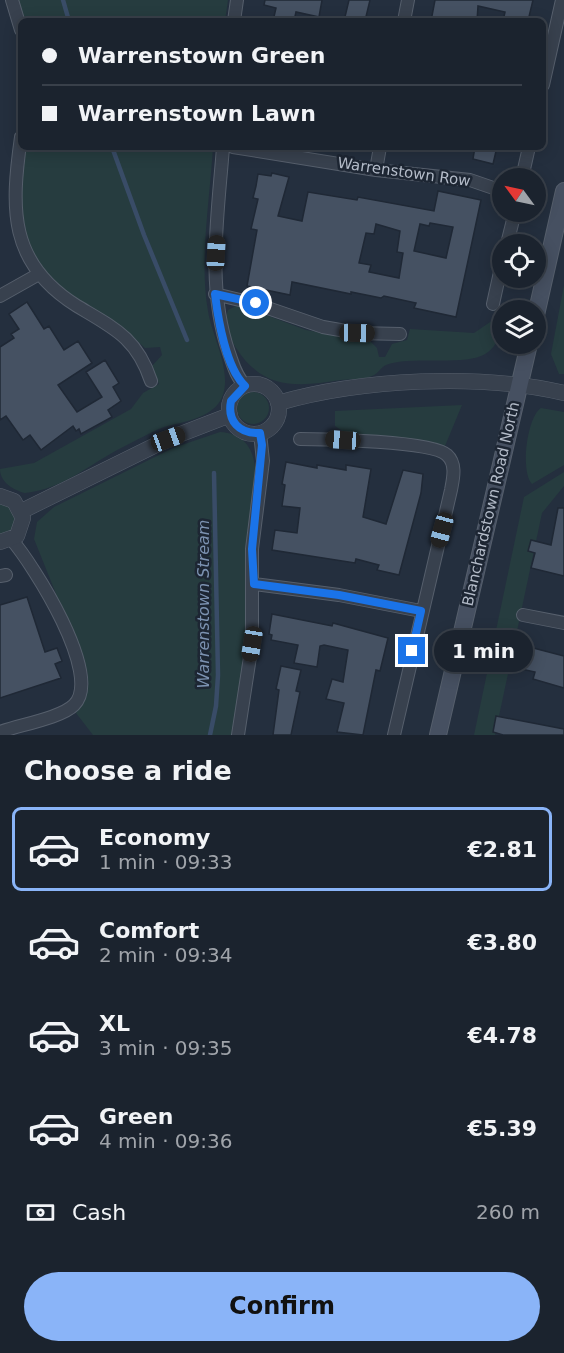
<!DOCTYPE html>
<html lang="en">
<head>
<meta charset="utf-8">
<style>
  :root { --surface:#1b232e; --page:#242b36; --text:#f1f3f6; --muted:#a0a4aa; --line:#39404a; --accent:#8ab4f8 }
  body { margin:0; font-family:"DejaVu Sans",sans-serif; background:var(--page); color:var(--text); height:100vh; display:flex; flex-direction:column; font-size:22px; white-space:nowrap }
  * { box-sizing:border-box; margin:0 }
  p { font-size:20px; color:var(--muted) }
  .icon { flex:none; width:33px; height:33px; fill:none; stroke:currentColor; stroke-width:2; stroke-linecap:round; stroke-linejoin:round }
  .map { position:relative; height:735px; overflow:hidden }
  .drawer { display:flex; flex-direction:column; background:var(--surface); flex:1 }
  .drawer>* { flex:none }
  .top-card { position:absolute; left:18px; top:18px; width:528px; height:132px; border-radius:9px; box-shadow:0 3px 15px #0003,0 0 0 2px var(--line); display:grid; align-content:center; height:132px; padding:0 24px; background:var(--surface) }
  .needle { width:39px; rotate:303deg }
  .fabs { position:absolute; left:492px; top:168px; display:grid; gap:12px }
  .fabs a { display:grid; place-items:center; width:54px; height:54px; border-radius:50%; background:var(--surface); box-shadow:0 3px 15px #0003,0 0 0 2px var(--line); font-size:30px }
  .end { position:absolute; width:27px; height:27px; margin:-14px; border:8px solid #1a73e8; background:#fff; box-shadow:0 0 0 3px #fff }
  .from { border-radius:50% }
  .bubble { position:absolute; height:42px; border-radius:21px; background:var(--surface); box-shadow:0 3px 15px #0003,0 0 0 2px var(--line); font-size:20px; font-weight:600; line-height:42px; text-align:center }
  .car { position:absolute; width:18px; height:36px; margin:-18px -9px; border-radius:8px; box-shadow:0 0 4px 2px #0007; background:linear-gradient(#222 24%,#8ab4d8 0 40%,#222 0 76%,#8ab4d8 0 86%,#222 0) }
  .top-card b { display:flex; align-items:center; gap:21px; height:57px; font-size:22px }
  .top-card b+b { border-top:2px solid var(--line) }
  .top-card i { width:15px; height:15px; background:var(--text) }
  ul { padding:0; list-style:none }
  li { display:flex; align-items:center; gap:18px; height:84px; margin:0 12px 9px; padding:0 12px; border:3px solid transparent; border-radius:9px }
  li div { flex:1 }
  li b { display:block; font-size:22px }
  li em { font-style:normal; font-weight:600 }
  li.selected { border-color:var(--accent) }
  li>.icon { width:54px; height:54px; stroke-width:1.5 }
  h2 { padding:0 24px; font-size:27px; line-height:72px }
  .pay { display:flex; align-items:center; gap:15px; height:66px; padding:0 24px; font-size:22px }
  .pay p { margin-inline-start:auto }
  .primary-button { display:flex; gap:12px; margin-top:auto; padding:12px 24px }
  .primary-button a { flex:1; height:69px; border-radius:36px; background:var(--accent); color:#111; font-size:24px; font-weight:600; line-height:69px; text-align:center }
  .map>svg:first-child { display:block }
  .green { fill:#263c3f }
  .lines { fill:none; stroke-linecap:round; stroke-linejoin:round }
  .stream { stroke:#394c67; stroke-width:4.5 }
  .building { fill:#455162; stroke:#1f2835; stroke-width:1.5; fill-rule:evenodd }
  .minor-casing { stroke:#565f6c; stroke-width:14 }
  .tertiary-casing { stroke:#565f6c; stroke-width:16 }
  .secondary-casing { stroke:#565f6c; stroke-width:18 }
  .minor { stroke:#38414e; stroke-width:12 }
  .tertiary { stroke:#38414e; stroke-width:15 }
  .secondary { stroke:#465061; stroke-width:16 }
  .route { stroke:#1a73e8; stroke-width:8 }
  .labels { text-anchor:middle; stroke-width:5; stroke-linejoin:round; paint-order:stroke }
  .street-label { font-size:15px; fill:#b4bcc9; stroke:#1d2633 }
  .water-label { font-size:16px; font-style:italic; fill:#7c92b1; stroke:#1d2633 }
</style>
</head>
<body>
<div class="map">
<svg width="564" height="735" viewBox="0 0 564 735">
  <rect width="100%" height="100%" fill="#242f3e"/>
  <path class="green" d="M16,0H228L225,21H25Z
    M26,147H213C210,199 199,261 208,311C212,338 237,379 218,404C206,419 182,422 164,427C150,432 136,441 123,447C89,464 64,489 25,493C13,490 0,482 0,469L34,463L131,409L143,393L159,384L152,366L162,355L160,347L145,348C133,337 122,326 109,318C95,308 79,302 65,291C17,252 17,203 26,147Z
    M564,285V374H559L551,354Z
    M236,306L245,307L306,330L371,342L377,348L379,357H385L392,344L407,340L410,329L474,333L502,314C503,330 498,349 481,356C461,365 407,356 386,365C381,367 378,374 372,376C363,380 350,379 341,380C297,387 263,390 236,348C229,337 223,323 228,310Z
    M237 408a16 16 0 1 1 32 0a16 16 0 1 1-32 0Z
    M462,405L445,446L344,432L335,426V411Z
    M541,408L564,412V465L532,484C520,472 527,417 541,408Z
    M220,432C241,433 253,446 255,467L247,651L232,735H93L76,713C88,698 90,689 87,671L34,539L37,522L54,507L173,448Z
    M564,472V486L542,513L495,735H474L524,497Z
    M0,504L9,507L16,520L13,529L0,535Z"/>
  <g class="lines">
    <path class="stream" d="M63,0L69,21
      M112,147L144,235L187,340
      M210,735L216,706L218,675L214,473"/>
  </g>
  <path class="building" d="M265,0H322L319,17L296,12L294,21H273L276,8L264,5Z
    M349,0H370L365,21H344Z
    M435,0H533L528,21H503L505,12L478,6L477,21H431Z
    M475,147H497L493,164L473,159Z
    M272,173L289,177L278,216L302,221L308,192L357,200L358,197L434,211L438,191L481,200L456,317L414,308L416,303L384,296L381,298L351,292V294L292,282L290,295L247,286L257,230L251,229L258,199L253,198L256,186L258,174L271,176ZM430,223L453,227L446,258L414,251L420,224L429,226ZM376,224L400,231L397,252L403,253L399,278L369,272L371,265L359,263L366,233L374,234Z
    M27,302L44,329L49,326L64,350L78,341L92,363L58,385L77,412L102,397L86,372L105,360L119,383L113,387L121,401L108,410L112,417L81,434L79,429L76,431L73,426L41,450L30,435L23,440L6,416L0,420V347L14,338L11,334L19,329L9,314Z
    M286,462L317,468V465L346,470V465L371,469L363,517L386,524L403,470L423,474L421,493L399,575L377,570L379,565L356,559L355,563L272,550L275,530L297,533L300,508L282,506L285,485L282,484Z
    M558,508H564V576L531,568L535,553L528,551L531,540L551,545Z
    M27,597L45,652L57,648L62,661L55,664L61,678L0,698V605Z
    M272,614L332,626L333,623L388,638L380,671L376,670L363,735L337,732L344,703L326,699L332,679L343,682L348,650L324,645L320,646L317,667L294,663L298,645L271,640L272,635L269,634Z
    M518,644L564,656V688L533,679L535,672L512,667Z
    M281,666L301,670L296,691L300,692L291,735H273L279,690L276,689Z
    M496,716L564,729V735H503L493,732Z"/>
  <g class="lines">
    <g class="minor-casing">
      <path id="minor" d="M12,0L21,30
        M234,21L237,0
        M404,21L408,0
        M543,85L562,0
        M21,137C11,208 8,263 77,306C114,328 137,338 151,381
        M223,147C218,215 206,287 229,353C233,364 236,377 245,385
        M233,147L376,170L470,180L502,191
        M376,170L380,147
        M522,178L529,147
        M507,244L515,212
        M215,294L256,304L323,327L357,333L400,334
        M0,296L39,274
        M493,304L502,263
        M300,439C324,439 433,441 447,455C457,464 453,479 451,490L394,735
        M0,576L6,575
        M254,584L339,595L421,611
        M523,615L564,623
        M0,732C19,725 61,718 74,705C104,676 33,564 11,539
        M238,735L252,644V549L263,461L260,433"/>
    </g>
    <g class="tertiary-casing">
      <path id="tertiary" d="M229 409a25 25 0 1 1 50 0a25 25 0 1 1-50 0Z
        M278,403C361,379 480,373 564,393
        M0,496L14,501L23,518L17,536L0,542
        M22,511L168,439L230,415"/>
    </g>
    <g class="secondary-casing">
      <path id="secondary" d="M536,315L564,191
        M438,735L529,344"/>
    </g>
    <use href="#minor" class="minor"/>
    <use href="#tertiary" class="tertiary"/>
    <use href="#secondary" class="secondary"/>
  </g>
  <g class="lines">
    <path class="route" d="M256,303L215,294C218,319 226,368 245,386L231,401C227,421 239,434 260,433L262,445L252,549L254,584L339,595L421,611L412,651"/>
  </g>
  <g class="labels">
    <g class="street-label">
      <text transform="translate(404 172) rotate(8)" y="5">Warrenstown Row</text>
      <text transform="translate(491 504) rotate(-77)" y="5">Blanchardstown Road North</text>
    </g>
    <g class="water-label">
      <text transform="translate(203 604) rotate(-90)" y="6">Warrenstown Stream</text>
    </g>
  </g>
</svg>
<div class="fabs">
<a><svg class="needle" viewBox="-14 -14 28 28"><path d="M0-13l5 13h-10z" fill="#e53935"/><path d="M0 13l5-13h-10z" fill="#a0a4aa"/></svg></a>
<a><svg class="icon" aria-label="locate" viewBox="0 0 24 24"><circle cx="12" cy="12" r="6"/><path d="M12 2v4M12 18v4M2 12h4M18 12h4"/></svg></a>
<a><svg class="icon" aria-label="layers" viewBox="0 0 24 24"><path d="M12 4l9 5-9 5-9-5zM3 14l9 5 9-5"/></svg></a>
</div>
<i class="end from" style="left:256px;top:303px"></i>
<i class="end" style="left:412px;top:651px"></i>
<div class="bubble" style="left:434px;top:630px;width:99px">1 min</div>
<i class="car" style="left:216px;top:253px;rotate:3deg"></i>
<i class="car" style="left:357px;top:333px;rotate:91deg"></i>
<i class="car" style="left:168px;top:439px;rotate:70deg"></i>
<i class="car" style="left:343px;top:440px;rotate:274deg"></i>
<i class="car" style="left:442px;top:530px;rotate:195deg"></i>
<i class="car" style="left:252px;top:644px;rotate:189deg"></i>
<div class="top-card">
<b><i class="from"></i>Warrenstown Green</b>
<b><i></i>Warrenstown Lawn</b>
</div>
</div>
<section class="drawer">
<h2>Choose a ride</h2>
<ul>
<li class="selected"><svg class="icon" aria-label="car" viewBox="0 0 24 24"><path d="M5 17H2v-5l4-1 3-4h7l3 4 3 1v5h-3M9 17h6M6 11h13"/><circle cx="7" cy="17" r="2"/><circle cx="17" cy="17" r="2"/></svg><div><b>Economy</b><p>1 min · 09:33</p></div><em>€2.81</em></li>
<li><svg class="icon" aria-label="car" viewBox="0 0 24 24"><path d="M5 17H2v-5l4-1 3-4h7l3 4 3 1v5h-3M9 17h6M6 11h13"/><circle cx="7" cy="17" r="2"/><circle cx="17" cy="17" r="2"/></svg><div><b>Comfort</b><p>2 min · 09:34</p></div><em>€3.80</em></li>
<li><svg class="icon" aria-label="car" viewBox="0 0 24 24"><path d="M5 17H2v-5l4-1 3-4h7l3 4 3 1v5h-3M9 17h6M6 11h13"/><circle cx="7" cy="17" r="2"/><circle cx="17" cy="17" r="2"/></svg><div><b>XL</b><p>3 min · 09:35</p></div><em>€4.78</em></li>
<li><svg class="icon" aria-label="car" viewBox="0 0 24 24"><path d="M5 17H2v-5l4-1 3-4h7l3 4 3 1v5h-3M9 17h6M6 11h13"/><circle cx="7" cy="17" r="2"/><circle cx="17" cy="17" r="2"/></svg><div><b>Green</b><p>4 min · 09:36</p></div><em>€5.39</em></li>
</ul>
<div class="pay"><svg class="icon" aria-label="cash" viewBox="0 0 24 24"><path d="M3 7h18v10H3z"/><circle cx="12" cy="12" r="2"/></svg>Cash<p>260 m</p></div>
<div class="primary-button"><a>Confirm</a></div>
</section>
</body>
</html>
